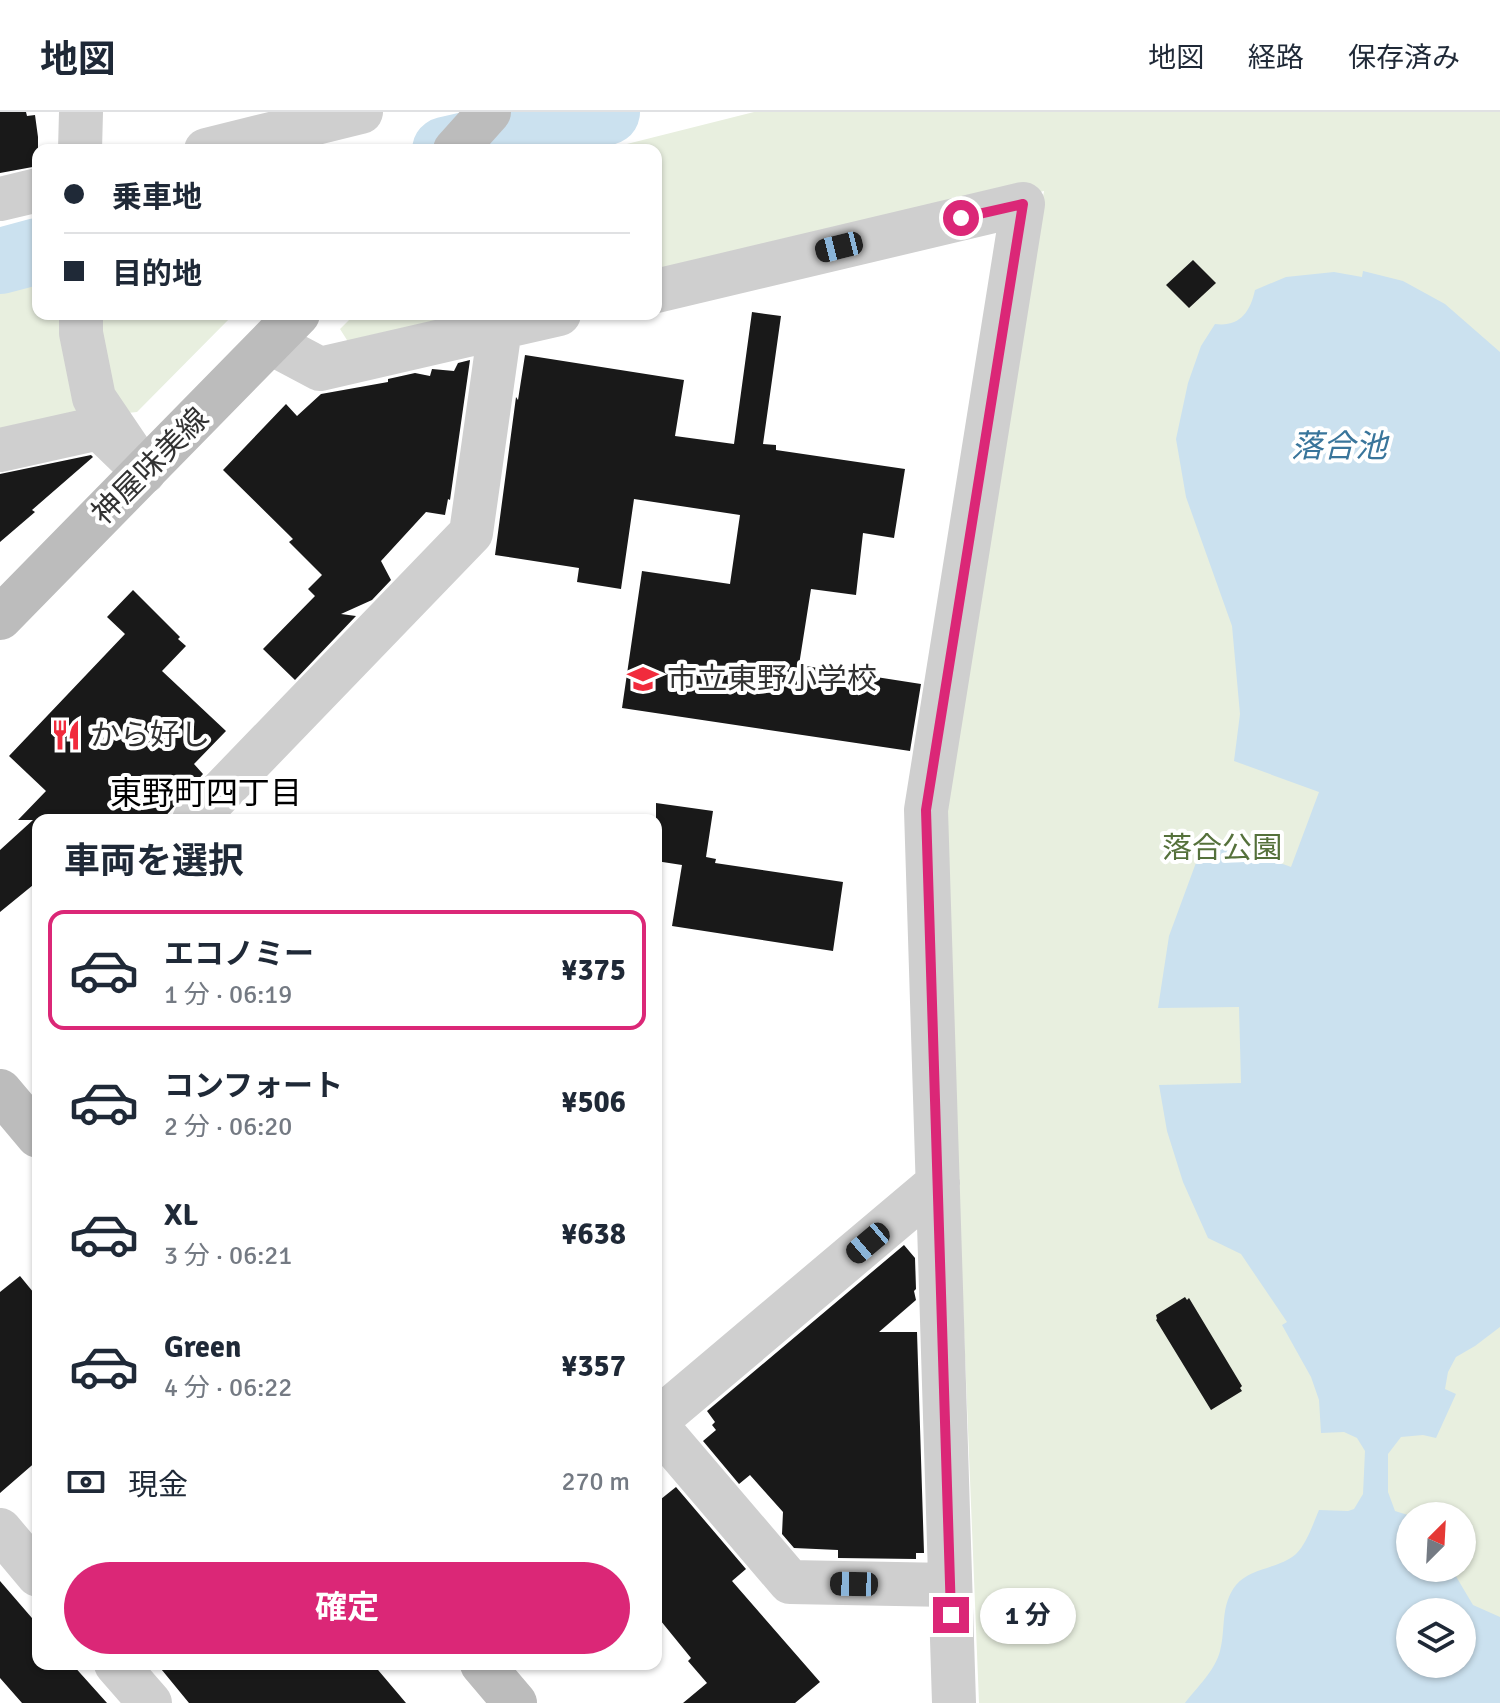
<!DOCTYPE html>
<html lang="ja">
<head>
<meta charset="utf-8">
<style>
  :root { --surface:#fff; --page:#f2f2f3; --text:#1f2937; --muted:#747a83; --line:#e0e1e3; --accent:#db2777 }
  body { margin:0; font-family:Signika,"Noto Sans JP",sans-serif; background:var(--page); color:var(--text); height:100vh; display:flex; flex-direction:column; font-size:30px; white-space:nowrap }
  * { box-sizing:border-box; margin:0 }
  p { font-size:26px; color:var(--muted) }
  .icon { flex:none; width:44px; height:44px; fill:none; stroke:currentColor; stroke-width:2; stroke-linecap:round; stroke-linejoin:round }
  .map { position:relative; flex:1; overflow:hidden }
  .details { position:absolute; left:32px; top:702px; width:630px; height:856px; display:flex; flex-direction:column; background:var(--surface); border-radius:16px; box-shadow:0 2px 6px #0004 }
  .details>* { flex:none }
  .hud { position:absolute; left:32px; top:32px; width:630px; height:176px; border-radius:16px; box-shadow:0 2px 6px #0004; display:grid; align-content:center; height:176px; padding:0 32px; background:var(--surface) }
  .needle { width:52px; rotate:24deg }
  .fabs { position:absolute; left:1396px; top:1390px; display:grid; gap:16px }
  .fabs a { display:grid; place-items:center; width:80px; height:80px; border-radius:50%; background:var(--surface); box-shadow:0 2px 6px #0004; font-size:40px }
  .end { position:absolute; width:36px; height:36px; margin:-18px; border:10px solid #db2777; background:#fff; box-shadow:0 0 0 4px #fff }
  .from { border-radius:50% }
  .bubble { position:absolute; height:56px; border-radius:28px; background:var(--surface); box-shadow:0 2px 6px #0004; font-size:26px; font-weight:700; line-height:56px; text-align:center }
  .car { position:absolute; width:24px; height:48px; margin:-24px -12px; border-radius:10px; box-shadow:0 0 6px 2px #0007; background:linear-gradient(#222 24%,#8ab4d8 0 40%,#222 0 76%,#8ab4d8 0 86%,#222 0) }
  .hud b { display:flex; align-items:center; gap:28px; height:76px; font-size:30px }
  .hud b+b { border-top:2px solid var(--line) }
  .hud i { width:20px; height:20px; background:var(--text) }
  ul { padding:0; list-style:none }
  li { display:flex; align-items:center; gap:24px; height:120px; margin:0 16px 12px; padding:0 16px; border:4px solid transparent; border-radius:16px }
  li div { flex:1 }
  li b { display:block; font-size:30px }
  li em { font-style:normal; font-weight:700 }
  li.on { border-color:var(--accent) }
  li>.icon { width:72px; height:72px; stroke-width:1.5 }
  h2 { padding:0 32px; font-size:36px; line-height:96px }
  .pay { display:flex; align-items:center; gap:20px; height:88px; padding:0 32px; font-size:30px }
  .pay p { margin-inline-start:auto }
  .primary-button { display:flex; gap:16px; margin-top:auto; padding:16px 32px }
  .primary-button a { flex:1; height:92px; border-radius:48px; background:var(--accent); color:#fff; font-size:32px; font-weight:700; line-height:92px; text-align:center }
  header { display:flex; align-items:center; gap:48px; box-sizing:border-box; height:112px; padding:0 40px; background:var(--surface); border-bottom:2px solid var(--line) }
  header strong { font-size:38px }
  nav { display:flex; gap:44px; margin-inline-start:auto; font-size:28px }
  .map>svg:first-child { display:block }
  .green { fill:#e8efdf; fill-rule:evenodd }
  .water { fill:#cbe1ef; fill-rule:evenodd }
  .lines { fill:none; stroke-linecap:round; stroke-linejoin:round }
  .river { stroke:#cbe1ef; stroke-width:66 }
  .building { fill:#191919 }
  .street { stroke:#cfcfcf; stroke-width:44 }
  .secondary { stroke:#bcbcbc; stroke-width:44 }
  .route { stroke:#db2777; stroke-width:10 }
  .labels { text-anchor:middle; stroke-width:8; stroke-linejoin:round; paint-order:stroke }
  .street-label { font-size:30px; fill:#323232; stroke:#fff }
  .poi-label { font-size:30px; fill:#323232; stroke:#fff; text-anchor:start }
  .park-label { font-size:30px; fill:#55713b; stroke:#fff }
  .water-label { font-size:32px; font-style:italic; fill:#39759b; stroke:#fff }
  .neighbourhood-label { font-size:32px; fill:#000; stroke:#fff }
</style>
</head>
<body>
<header>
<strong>地図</strong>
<nav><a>地図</a><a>経路</a><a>保存済み</a></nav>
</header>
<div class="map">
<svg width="1500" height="1591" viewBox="0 0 1500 1591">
  <rect width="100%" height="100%" fill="#fff"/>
  <path class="green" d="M754,0H1500V1591H979L944,721L1044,79L656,167V38H603ZM1410,1404H1462V1456H1410ZM1410,1500H1462V1552H1410Z
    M38,162V202H234L137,300L59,308L0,322V170Z
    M355,202H502L352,236L340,217Z"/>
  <path class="water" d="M1363,159L1403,169L1445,192L1500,240V1215L1475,1234L1456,1245L1448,1260L1445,1277L1456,1282L1436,1326L1423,1323L1401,1325L1388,1342V1380L1395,1399L1411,1404L1410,1456H1451L1473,1493L1500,1505V1591H1185C1197,1575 1215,1559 1220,1539C1226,1517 1220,1493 1236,1473C1251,1455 1279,1457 1296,1442C1307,1431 1313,1412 1319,1398L1348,1399L1354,1397L1363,1382L1365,1339L1357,1326L1344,1320L1321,1321L1319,1288L1311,1265L1282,1213L1287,1210L1241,1142L1208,1126L1183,1070L1167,1019L1159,973L1241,971L1239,895L1158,896L1169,824L1197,748L1210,725L1291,755L1319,680L1234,649L1240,602L1232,514L1186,385L1176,327L1188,271L1201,234L1215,212C1239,215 1250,201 1255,178L1286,165L1334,160L1362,165ZM1410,1500H1462V1552H1410Z"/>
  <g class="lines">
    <path class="river" d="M445,38L607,0
      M0,149L38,139"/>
  </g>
  <path class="building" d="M0,0H26L27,4L35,3L38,25V54L0,61Z
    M1193,148L1216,171L1189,196L1166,173Z
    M752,200L781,204L763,332L776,333V338L905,357L894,426L863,421L856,483L811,477L799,553L921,572L910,639L622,596L642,459L730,472L740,403L634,387L621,477L577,470L579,456L495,443L516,285L518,288L525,243L684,268L675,324L734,332Z
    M470,248L450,388L448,387L445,403L426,400L381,449L391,468L372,488L341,502L356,504L295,568L263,537L315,484L308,477L322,463L289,430L293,427L223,358L286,292L297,304L321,282L388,270V267L415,261L430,264L432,257L454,259L458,251Z
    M91,343L93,345L32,398L35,400L0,430V362Z
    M133,478L180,525L178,527L186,534L162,559L226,619L194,652L203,662L162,708H38V769L0,800V738L33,708H18L46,679L9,644L125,522L107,505Z
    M656,691L713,699L706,745L716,747L715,751L843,770L833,839L672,814L682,753L656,749Z
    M904,1133L915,1146L916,1177L914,1179L916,1188L879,1220H917L924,1441H916V1447L838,1446V1438L794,1436L782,1422L783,1400L750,1363L739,1372L703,1329L716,1318L712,1313L715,1310L707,1299Z
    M20,1164L38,1186V1348L0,1381V1180Z
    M1185,1185L1187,1188L1189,1186L1242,1274L1240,1276L1242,1279L1211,1298L1156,1208L1157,1207L1156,1203Z
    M676,1375L746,1457L732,1469L820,1570L795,1591H683L707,1571L688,1549L691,1546L656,1503V1391Z
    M0,1469L38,1513V1552H72L107,1591H22L0,1566Z
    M157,1552H373L406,1591H189Z"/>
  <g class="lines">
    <path class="street" d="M80,38L81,0
      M206,38L361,0
      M0,87L38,78
      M656,179L1023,92L926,698L954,1591
      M81,202V221L94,286L144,360
      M271,231L320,257L559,202
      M0,338L99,316L128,344
      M194,708L471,421L500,216
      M656,1309L938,1071
      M656,1313L790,1470L949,1473
      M0,1418L38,1463
      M116,1552L150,1591"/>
    <path class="secondary" d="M455,38L489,0
      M0,506L298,202
      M0,979L38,1024
      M482,1552L515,1591"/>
  </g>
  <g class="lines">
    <path class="route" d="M951,1503L926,698L1023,92L961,106"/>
  </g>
  <defs>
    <g id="school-bare" transform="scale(2.4)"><path d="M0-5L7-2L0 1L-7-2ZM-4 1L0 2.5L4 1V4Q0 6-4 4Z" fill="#f12b3c" stroke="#fff" stroke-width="2.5" paint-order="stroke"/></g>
    <g id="restaurant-bare" transform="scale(2.4)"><path d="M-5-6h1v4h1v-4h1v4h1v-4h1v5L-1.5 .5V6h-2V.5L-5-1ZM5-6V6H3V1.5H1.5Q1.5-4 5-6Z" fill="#f12b3c" stroke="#fff" stroke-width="2.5" paint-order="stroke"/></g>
  </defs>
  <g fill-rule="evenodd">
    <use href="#school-bare" x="643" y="567"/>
    <use href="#restaurant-bare" x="66" y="623"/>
  </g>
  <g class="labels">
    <g class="street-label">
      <text transform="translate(150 354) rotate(-45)" y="10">神屋味美線</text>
    </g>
    <g class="poi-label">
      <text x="667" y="577">市立東野小学校</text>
      <text x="90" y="633">から好し</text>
    </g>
    <g class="park-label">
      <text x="1222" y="746">落合公園</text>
    </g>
    <g class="water-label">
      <text x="1339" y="345">落合池</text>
    </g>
    <g class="neighbourhood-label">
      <text x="206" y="692">東野町四丁目</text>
    </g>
  </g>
</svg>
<div class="fabs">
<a><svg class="needle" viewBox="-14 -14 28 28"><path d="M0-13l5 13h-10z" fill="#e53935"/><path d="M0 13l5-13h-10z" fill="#747a83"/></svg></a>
<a><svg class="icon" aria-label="layers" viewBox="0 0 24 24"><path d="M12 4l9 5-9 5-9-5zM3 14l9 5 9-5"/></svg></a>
</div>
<i class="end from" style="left:961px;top:106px"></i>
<i class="end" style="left:951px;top:1503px"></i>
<div class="bubble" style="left:980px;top:1476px;width:96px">1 分</div>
<i class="car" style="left:839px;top:135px;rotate:256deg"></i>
<i class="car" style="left:868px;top:1131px;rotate:230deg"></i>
<i class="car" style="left:854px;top:1472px;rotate:271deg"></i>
<div class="hud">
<b><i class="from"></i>乗車地</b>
<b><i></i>目的地</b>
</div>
<section class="details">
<h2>車両を選択</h2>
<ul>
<li class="on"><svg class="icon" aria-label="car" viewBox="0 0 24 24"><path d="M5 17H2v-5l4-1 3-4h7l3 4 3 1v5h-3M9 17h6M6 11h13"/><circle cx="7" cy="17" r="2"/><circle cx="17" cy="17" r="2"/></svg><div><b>エコノミー</b><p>1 分 · 06:19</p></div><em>¥375</em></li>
<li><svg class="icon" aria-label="car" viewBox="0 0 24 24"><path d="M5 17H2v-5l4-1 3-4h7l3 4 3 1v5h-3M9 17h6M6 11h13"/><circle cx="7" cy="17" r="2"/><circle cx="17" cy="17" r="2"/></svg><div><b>コンフォート</b><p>2 分 · 06:20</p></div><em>¥506</em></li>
<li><svg class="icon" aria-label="car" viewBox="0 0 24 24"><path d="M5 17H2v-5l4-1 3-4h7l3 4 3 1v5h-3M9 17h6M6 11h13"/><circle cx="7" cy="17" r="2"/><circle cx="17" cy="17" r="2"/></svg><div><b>XL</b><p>3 分 · 06:21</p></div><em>¥638</em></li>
<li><svg class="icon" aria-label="car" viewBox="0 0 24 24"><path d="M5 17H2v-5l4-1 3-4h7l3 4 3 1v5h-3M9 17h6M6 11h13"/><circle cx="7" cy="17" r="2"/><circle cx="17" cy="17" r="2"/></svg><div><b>Green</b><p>4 分 · 06:22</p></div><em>¥357</em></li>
</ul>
<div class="pay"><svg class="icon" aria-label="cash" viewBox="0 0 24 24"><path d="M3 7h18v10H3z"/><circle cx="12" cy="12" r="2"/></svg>現金<p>270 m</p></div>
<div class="primary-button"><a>確定</a></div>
</section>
</div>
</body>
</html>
